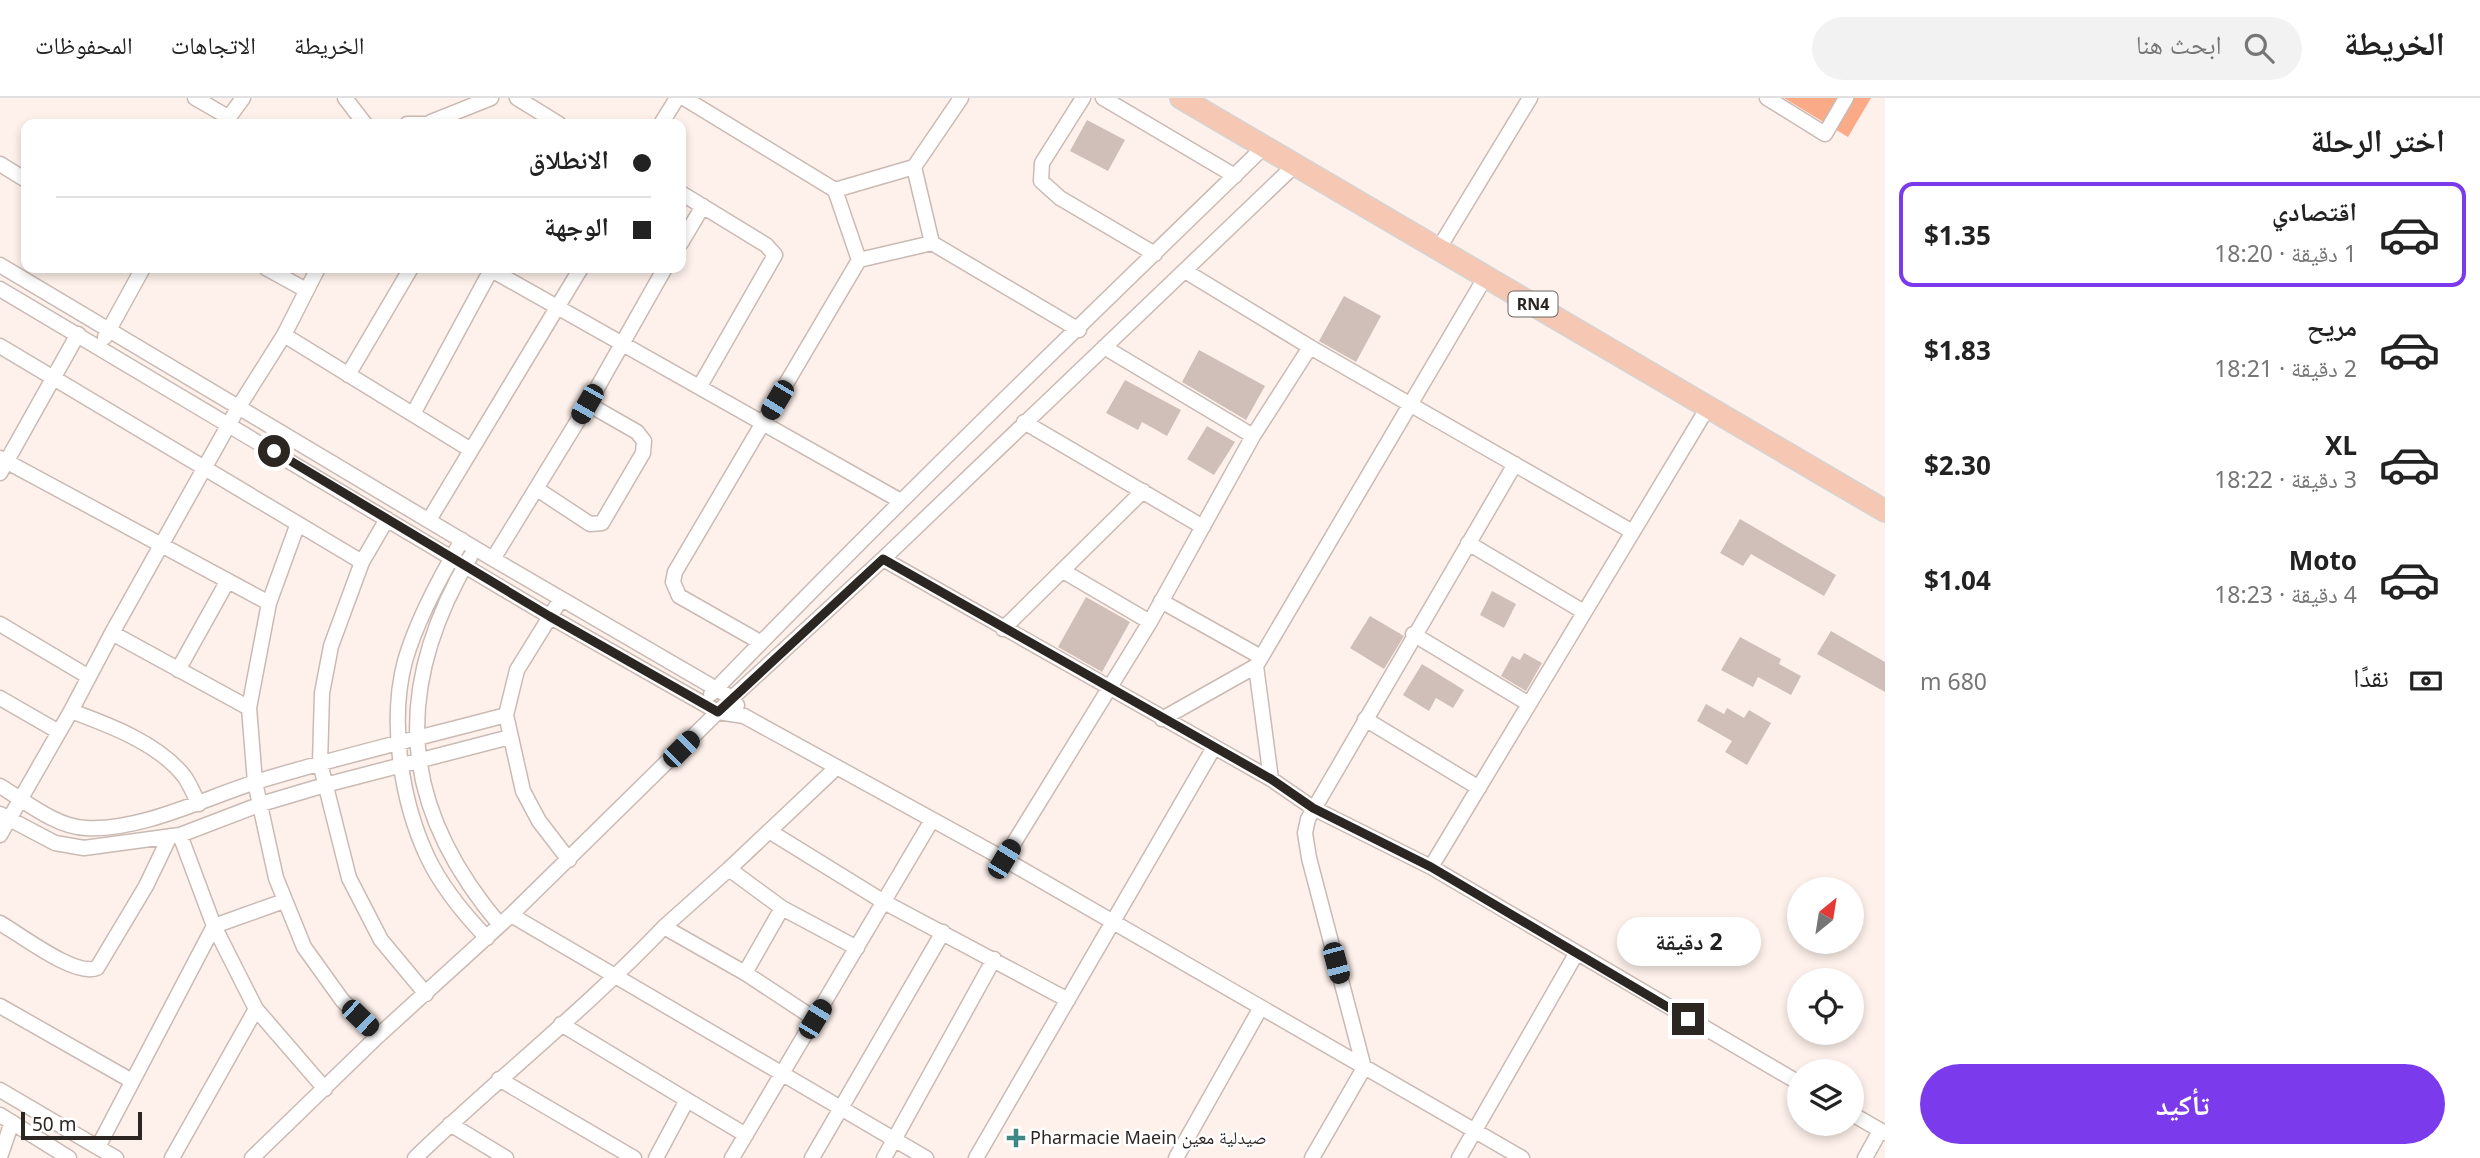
<!DOCTYPE html>
<html lang="ar">
<head>
<meta charset="utf-8">
<style>
  :root { --surface:#fff; --page:#f2f2f2; --text:#222; --muted:#767676; --line:#e0e0e0; --accent:#7c3aed }
  body { margin:0; font-family:"Noto Sans","Noto Naskh Arabic",sans-serif; background:var(--page); color:var(--text); direction:rtl; height:100vh; display:flex; flex-direction:column; font-size:26px; white-space:nowrap }
  * { box-sizing:border-box; margin:0 }
  p { font-size:23px; color:var(--muted) }
  .icon { flex:none; width:38px; height:38px; fill:none; stroke:currentColor; stroke-width:2; stroke-linecap:round; stroke-linejoin:round }
  .map { position:relative; flex:1; overflow:hidden; direction:ltr }
  .panel { display:flex; flex-direction:column; background:var(--surface); width:595px }
  .panel>* { flex:none }
  .top-card { position:absolute; left:21px; top:21px; width:665px; height:154px; border-radius:14px; box-shadow:0 4px 10px #0003; direction:rtl; display:grid; align-content:center; height:154px; padding:0 35px; background:var(--surface) }
  .needle { width:46px; rotate:30deg }
  .controls { position:absolute; left:1787px; top:779px; display:grid; gap:14px }
  .controls a { display:grid; place-items:center; width:77px; height:77px; border-radius:50%; background:var(--surface); box-shadow:0 4px 10px #0003; font-size:35px }
  .scale { position:absolute; left:21px; bottom:18px; width:121px; box-sizing:border-box; padding-left:7px; border:4px solid #2c2623; border-top:0; font-size:19px; line-height:24px; white-space:nowrap; color:#2c2623; -webkit-text-stroke:5px #fff; paint-order:stroke }
  .end { position:absolute; width:32px; height:32px; margin:-16px; border:9px solid #2c2623; background:#fff; box-shadow:0 0 0 4px #fff }
  .from { border-radius:50% }
  .bubble { position:absolute; height:49px; border-radius:24px; background:var(--surface); box-shadow:0 4px 10px #0003; font-size:23px; font-weight:700; line-height:49px; text-align:center; direction:rtl }
  .car { position:absolute; width:21px; height:42px; margin:-21px -10px; border-radius:9px; box-shadow:0 0 5px 2px #0007; background:linear-gradient(#222 24%,#8ab4d8 0 40%,#222 0 76%,#8ab4d8 0 86%,#222 0) }
  .top-card b { display:flex; align-items:center; gap:24px; height:66px; font-size:26px }
  .top-card b+b { border-top:2px solid var(--line) }
  .top-card i { width:18px; height:18px; background:var(--text) }
  ul { padding:0; list-style:none }
  li { display:flex; align-items:center; gap:21px; height:105px; margin:0 14px 10px; padding:0 21px; border:4px solid transparent; border-radius:14px }
  li div { flex:1 }
  li b { display:block; font-size:26px }
  li em { font-style:normal; font-weight:700 }
  li.selected { border-color:var(--accent) }
  li>.icon { width:63px; height:63px; stroke-width:1.5 }
  h2 { padding:0 35px; font-size:32px; line-height:84px }
  .pay { display:flex; align-items:center; gap:18px; height:77px; padding:0 35px; font-size:26px }
  .pay p { margin-inline-start:auto }
  .primary-button { display:flex; gap:14px; margin-top:auto; padding:14px 35px }
  .primary-button a { flex:1; height:80px; border-radius:42px; background:var(--accent); color:#fff; font-size:28px; font-weight:700; line-height:80px; text-align:center }
  header { display:flex; align-items:center; gap:42px; box-sizing:border-box; height:98px; padding:0 35px; background:var(--surface); border-bottom:2px solid var(--line) }
  header strong { font-size:33px }
  nav { display:flex; gap:38px; margin-inline-start:auto; font-size:24px }
  .search { width:490px; height:63px; background:var(--page); display:flex; align-items:center; gap:18px; box-sizing:border-box; padding:0 24px; border-radius:38px; color:var(--muted); font-size:26px }
  main { display:flex; flex:1; min-height:0 }
  .map>svg:first-child { display:block }
  .green { fill:#fbaa88 }
  .building { fill:#cfbfb8 }
  .lines { fill:none; stroke-linecap:round; stroke-linejoin:round }
  .street-casing { stroke:#cabab3; stroke-width:17 }
  .primary-casing { stroke:#d5d4d3; stroke-width:24 }
  .street { stroke:#fff; stroke-width:14 }
  .primary { stroke:#f6c7b3; stroke-width:21 }
  .route { stroke:#2c2623; stroke-width:9 }
  .poi-dot { fill:#3f8785; stroke:#fff; stroke-width:2.5 }
  .labels { text-anchor:middle; stroke-width:5; stroke-linejoin:round; paint-order:stroke }
  .shield { fill:#fff; stroke:#6b6765; stroke-width:2 }
  .shield-label { font-size:16px; font-weight:bold; fill:#2c2623 }
  .poi-label { font-size:18px; fill:#2c2623; stroke:#fff; text-anchor:start }
</style>
</head>
<body>
<header>
<strong>الخريطة</strong>
<div class="search"><svg class="icon" aria-label="search" viewBox="0 0 24 24"><circle cx="10" cy="10" r="6"/><path d="M15 15l6 6"/></svg>ابحث هنا</div>
<nav><a>الخريطة</a><a>الاتجاهات</a><a>المحفوظات</a></nav>
</header>
<main>
<section class="panel">
<h2>اختر الرحلة</h2>
<ul>
<li class="selected"><svg class="icon" aria-label="car" viewBox="0 0 24 24"><path d="M5 17H2v-5l4-1 3-4h7l3 4 3 1v5h-3M9 17h6M6 11h13"/><circle cx="7" cy="17" r="2"/><circle cx="17" cy="17" r="2"/></svg><div><b>اقتصادي</b><p>1 دقيقة · 18:20</p></div><em>$1.35</em></li>
<li><svg class="icon" aria-label="car" viewBox="0 0 24 24"><path d="M5 17H2v-5l4-1 3-4h7l3 4 3 1v5h-3M9 17h6M6 11h13"/><circle cx="7" cy="17" r="2"/><circle cx="17" cy="17" r="2"/></svg><div><b>مريح</b><p>2 دقيقة · 18:21</p></div><em>$1.83</em></li>
<li><svg class="icon" aria-label="car" viewBox="0 0 24 24"><path d="M5 17H2v-5l4-1 3-4h7l3 4 3 1v5h-3M9 17h6M6 11h13"/><circle cx="7" cy="17" r="2"/><circle cx="17" cy="17" r="2"/></svg><div><b>XL</b><p>3 دقيقة · 18:22</p></div><em>$2.30</em></li>
<li><svg class="icon" aria-label="car" viewBox="0 0 24 24"><path d="M5 17H2v-5l4-1 3-4h7l3 4 3 1v5h-3M9 17h6M6 11h13"/><circle cx="7" cy="17" r="2"/><circle cx="17" cy="17" r="2"/></svg><div><b>Moto</b><p>4 دقيقة · 18:23</p></div><em>$1.04</em></li>
</ul>
<div class="pay"><svg class="icon" aria-label="cash" viewBox="0 0 24 24"><path d="M3 7h18v10H3z"/><circle cx="12" cy="12" r="2"/></svg>نقدًا<p>680 m</p></div>
<div class="primary-button"><a>تأكيد</a></div>
</section>
<div class="map">
<svg width="1885" height="1060" viewBox="0 0 1885 1060">
  <rect width="100%" height="100%" fill="#fef1eb"/>
  <path class="green" d="M1784,0H1871L1848,39Z"/>
  <path class="building" d="M1087,22L1125,42L1108,73L1070,53Z
    M1344,198L1381,218L1356,264L1319,243Z
    M1199,252L1265,288L1246,322L1182,284Z
    M1125,282L1181,312L1167,338L1142,324L1138,332L1106,315Z
    M1207,328L1235,344L1214,377L1187,361Z
    M1740,421L1836,477L1824,498L1751,456L1743,468L1720,455Z
    M1492,493L1516,506L1504,530L1480,517Z
    M1086,499L1130,524L1102,574L1058,549Z
    M1370,518L1404,538L1384,571L1350,550Z
    M1831,533L1885,564V594L1817,556Z
    M1740,539L1781,561L1779,566L1801,578L1791,597L1758,579L1753,589L1721,572Z
    M1524,555L1542,565L1526,593L1501,578L1512,558L1520,562Z
    M1422,566L1464,592L1453,610L1436,600L1429,613L1403,597Z
    M1706,606L1724,616L1727,610L1744,620L1749,612L1771,625L1747,667L1725,654L1732,643L1697,623Z"/>
  <g class="lines">
    <g class="street-casing">
      <path id="street" d="M195,0L228,19
        M345,0L365,26
        M517,0L559,26
        M684,0L835,92
        M1083,0L1042,65L1041,83L1060,100L1155,156
        M1103,0L1235,78
        M1767,0L1825,36L1846,0
        M431,24L491,0
        M224,26L243,0
        M407,26H434
        M661,26L677,0
        M0,66L26,82
        M681,95L766,147L775,157L700,288
        M681,145L703,108
        M932,145L1079,232
        M1439,150L1530,0
        M859,162L835,92L914,69L961,0
        M0,167L493,461L732,600L737,607
        M266,170L306,192
        M488,170L899,402
        M1185,173L1310,249L1631,433
        M0,191L549,518L718,614L744,618L1004,761L1522,1060
        M284,237L471,352
        M105,239L143,170
        M0,248L362,464
        M1104,249L1253,338
        M348,277L411,170
        M413,316L491,172
        M1024,324L1203,429
        M0,360L269,505
        M0,375L78,236
        M537,391L590,426L602,425L643,355L644,343L637,334L588,306
        M387,421L362,464L331,548L322,595L320,665L349,780L381,842L426,896
        M429,422L581,170
        M297,428L269,505L249,610L255,684L276,780L304,849L342,902L378,938
        M462,442C440,479 417,521 405,563C389,623 401,702 427,758C441,788 464,816 487,840
        M1468,445L1584,514
        M470,459C391,593 400,709 500,827
        M493,461L588,306L665,170
        M883,461L1271,681L1313,710L1431,769L1799,985
        M1063,473L1150,524
        M561,501L517,572L506,617L523,693L539,723L569,762
        M1161,503L1261,559
        M0,526L89,579
        M1003,531L1143,393
        M1413,536L1529,606
        M760,544L679,498L673,484L675,474L859,162L932,145L914,69
        M1256,568L1271,681
        M178,572L227,484
        M711,596C892,409 1078,229 1265,48
        M0,600L59,634
        M249,610L112,535L238,310L284,237L318,170
        M71,613L112,535
        M1162,621L1256,568L1486,178
        M1365,621L1479,690
        M0,688C25,703 56,729 86,730C142,733 207,699 259,683C341,658 424,639 506,617
        M0,716L55,745L84,750L180,737L261,706L325,687L510,639
        M769,733L884,804L1068,902
        M0,737L71,613C109,627 158,645 184,678C190,686 194,697 199,706
        M180,737L214,828L256,911L325,991
        M1004,761L1150,524L1253,338L1310,249
        M1431,769L1708,309
        M729,771L837,669
        M511,817L926,1060
        M0,825C21,837 75,879 97,870L146,788L170,738
        M745,875L782,810
        M0,908L132,983
        M815,921L745,875L664,829L729,771L782,810L857,850
        M561,926L687,1002
        M499,981L634,1060
        M0,992L116,1060
        M1852,1016L1885,1035
        M0,1017L69,1060
        M450,1026L506,1060
        M98,1049L214,828L284,803
        M0,1059L12,1024
        M172,1060L256,911
        M252,1060L378,938L511,817L732,600L883,461L1296,66
        M415,1060C496,982 586,911 664,829
        M656,1060L687,1002L746,1037
        M732,1060L932,722
        M812,1060L943,834
        M884,1060L994,861
        M976,1060L1213,651
        M1176,1060L1260,911
        M1312,1060L1364,970L1309,760L1305,735L1308,721L1515,366
        M1459,1060L1576,856
        M1865,1060L1880,1033"/>
    </g>
    <g class="primary-casing">
      <path id="primary" d="M1181,0L1885,413"/>
    </g>
    <use href="#street" class="street"/>
    <use href="#primary" class="primary"/>
  </g>
  <g class="lines">
    <path class="route" d="M274,353L549,518L718,614L883,461L1271,681L1313,710L1431,769L1688,921"/>
  </g>
  <path class="poi-dot" d="M1012.5 1029.5h7v7h7v7h-7v7h-7v-7h-7v-7h7z"/>
  <g class="labels">
    <rect class="shield" x="1508.5" y="193.5" width="49" height="25" rx="5"/>
    <g class="shield-label">
      <text x="1533" y="212">RN4</text>
    </g>
    <g class="poi-label">
      <text x="1030" y="1046">Pharmacie Maein صيدلية معين</text>
    </g>
  </g>
</svg>
<div class="controls">
<a><svg class="needle" viewBox="-14 -14 28 28"><path d="M0-13l5 13h-10z" fill="#e53935"/><path d="M0 13l5-13h-10z" fill="#767676"/></svg></a>
<a><svg class="icon" aria-label="locate" viewBox="0 0 24 24"><circle cx="12" cy="12" r="6"/><path d="M12 2v4M12 18v4M2 12h4M18 12h4"/></svg></a>
<a><svg class="icon" aria-label="layers" viewBox="0 0 24 24"><path d="M12 4l9 5-9 5-9-5zM3 14l9 5 9-5"/></svg></a>
</div>
<div class="scale">50 m</div>
<i class="end from" style="left:274px;top:353px"></i>
<i class="end" style="left:1688px;top:921px"></i>
<div class="bubble" style="left:1617px;top:819px;width:144px">2 دقيقة</div>
<i class="car" style="left:777px;top:302px;rotate:211deg"></i>
<i class="car" style="left:587px;top:306px;rotate:210deg"></i>
<i class="car" style="left:681px;top:651px;rotate:45deg"></i>
<i class="car" style="left:1004px;top:761px;rotate:31deg"></i>
<i class="car" style="left:1336px;top:865px;rotate:165deg"></i>
<i class="car" style="left:360px;top:920px;rotate:134deg"></i>
<i class="car" style="left:815px;top:921px;rotate:31deg"></i>
<div class="top-card">
<b><i class="from"></i>الانطلاق</b>
<b><i></i>الوجهة</b>
</div>
</div>
</main>
</body>
</html>
